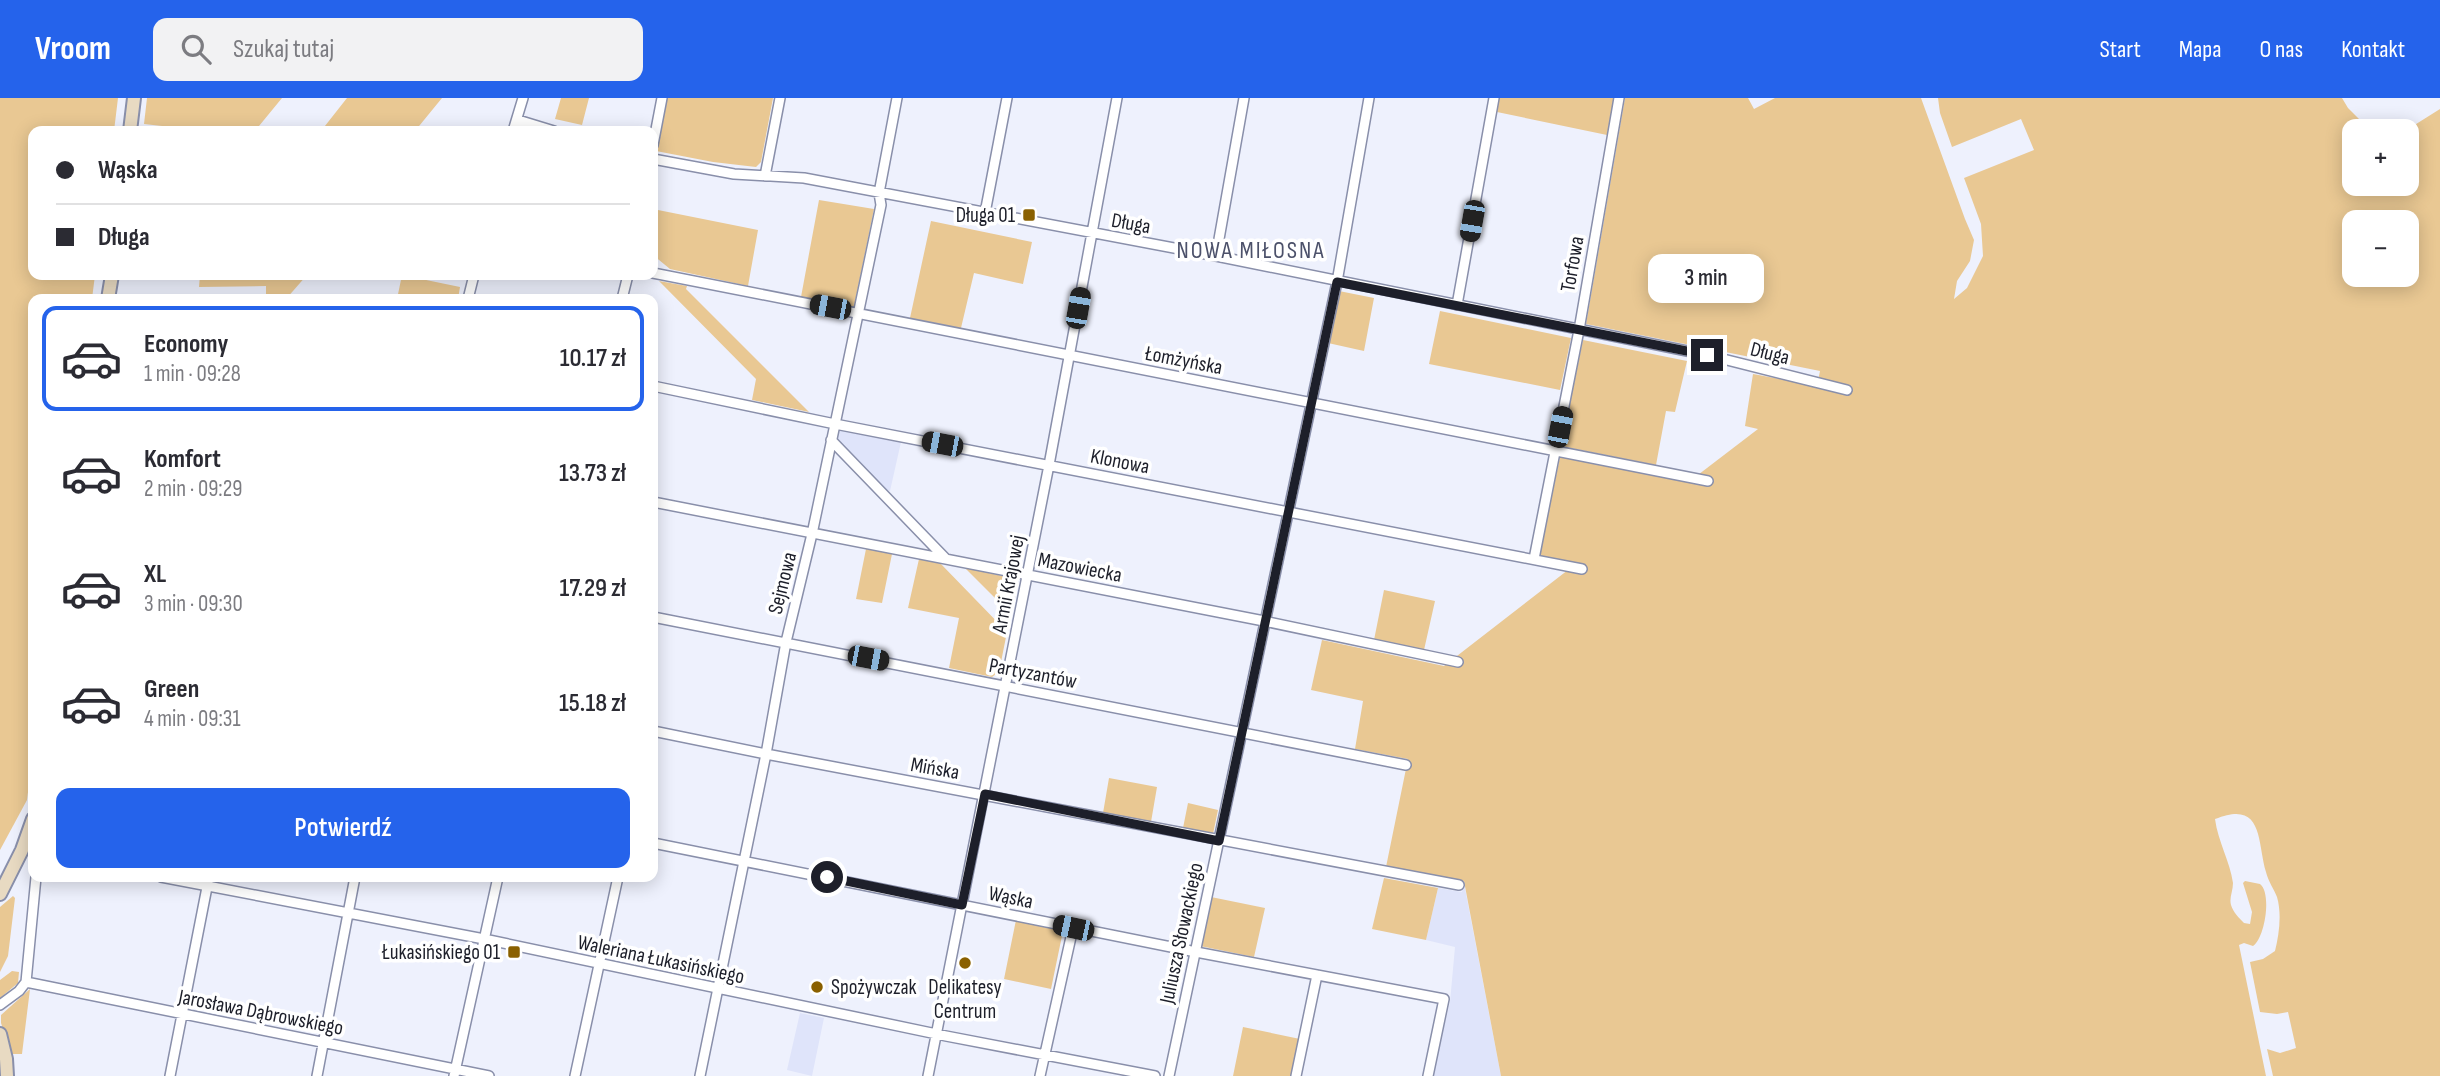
<!DOCTYPE html>
<html lang="pl">
<head>
<meta charset="utf-8">
<style>
  :root { --surface:#fff; --page:#f2f2f3; --text:#2b2b33; --muted:#7c7c81; --line:#e1e1e2; --accent:#2563eb }
  body { margin:0; font-family:"Sofia Sans Condensed",sans-serif; background:var(--page); color:var(--text); height:100vh; display:flex; flex-direction:column; font-size:26px; white-space:nowrap }
  * { box-sizing:border-box; margin:0 }
  p { font-size:23px; color:var(--muted) }
  .icon { flex:none; width:38px; height:38px; fill:none; stroke:currentColor; stroke-width:2; stroke-linecap:round; stroke-linejoin:round }
  .map { position:relative; flex:1; overflow:hidden }
  .details { position:absolute; left:28px; top:196px; width:630px; height:588px; display:flex; flex-direction:column; background:var(--surface); border-radius:14px; box-shadow:0 4px 18px #0003 }
  .details>* { flex:none }
  .top-card { position:absolute; left:28px; top:28px; width:630px; height:154px; border-radius:14px; box-shadow:0 4px 18px #0003; display:grid; align-content:center; height:154px; padding:0 28px; background:var(--surface) }
  .fabs { position:absolute; left:2342px; top:21px; display:grid; gap:14px }
  .fabs a { display:grid; place-items:center; width:77px; height:77px; border-radius:14px; background:var(--surface); box-shadow:0 4px 18px #0003; font-size:35px }
  .end { position:absolute; width:32px; height:32px; margin:-16px; border:9px solid #1d1f2a; background:#fff; box-shadow:0 0 0 4px #fff }
  .from { border-radius:50% }
  .bubble { position:absolute; height:49px; border-radius:14px; background:var(--surface); box-shadow:0 4px 18px #0003; font-size:23px; font-weight:600; line-height:49px; text-align:center }
  .car { position:absolute; width:21px; height:42px; margin:-21px -10px; border-radius:9px; box-shadow:0 0 5px 2px #0007; background:linear-gradient(#222 24%,#8ab4d8 0 40%,#222 0 76%,#8ab4d8 0 86%,#222 0) }
  .top-card b { display:flex; align-items:center; gap:24px; height:66px; font-size:26px }
  .top-card b+b { border-top:2px solid var(--line) }
  .top-card i { width:18px; height:18px; background:var(--text) }
  ul { padding:12px 0 0; list-style:none }
  li { display:flex; align-items:center; gap:21px; height:105px; margin:0 14px 10px; padding:0 14px; border:4px solid transparent; border-radius:14px }
  li div { flex:1 }
  li b { display:block; font-size:26px }
  li em { font-style:normal; font-weight:600 }
  li.on { border-color:var(--accent) }
  li>.icon { width:63px; height:63px; stroke-width:1.5 }
  .action { display:flex; gap:14px; margin-top:auto; padding:14px 28px }
  .action a { flex:1; height:80px; border-radius:14px; background:var(--accent); color:#fff; font-size:28px; font-weight:600; line-height:80px; text-align:center }
  header { display:flex; align-items:center; gap:42px; box-sizing:border-box; height:98px; padding:0 35px; background:var(--accent); color:#fff }
  header strong { font-size:33px }
  nav { display:flex; gap:38px; margin-inline-start:auto; font-size:24px }
  .search { width:490px; height:63px; background:var(--page); display:flex; align-items:center; gap:18px; box-sizing:border-box; padding:0 24px; border-radius:14px; color:var(--muted); font-size:26px }
  .map>svg:first-child { display:block }
  .built { fill:#dfe4fa }
  .green { fill:#e9c893; fill-rule:evenodd }
  .lines { fill:none; stroke-linecap:round; stroke-linejoin:round }
  .street-casing { stroke:#898faa; stroke-width:12 }
  .secondary-casing { stroke:#898faa; stroke-width:16 }
  .street { stroke:#fff; stroke-width:9 }
  .secondary { stroke:#e8dac2; stroke-width:12 }
  .route { stroke:#1d1f2a; stroke-width:9 }
  .poi-dot { fill:#8a6000; stroke:#fff; stroke-width:2.5 }
  .labels { text-anchor:middle; stroke-width:7; stroke-linejoin:round; paint-order:stroke }
  .poi-label { font-size:21px; fill:#1d1f2a; stroke:#fff; text-anchor:end }
  .street-label { font-size:21px; fill:#1d1f2a; stroke:#fff }
  .quarter-label { font-size:24px; letter-spacing:2px; fill:#4c516a; stroke:#fff }
</style>
</head>
<body>
<header>
<strong>Vroom</strong>
<div class="search"><svg class="icon" aria-label="search" viewBox="0 0 24 24"><circle cx="10" cy="10" r="6"/><path d="M15 15l6 6"/></svg>Szukaj tutaj</div>
<nav><a>Start</a><a>Mapa</a><a>O nas</a><a>Kontakt</a></nav>
</header>
<div class="map">
<svg width="2440" height="978" viewBox="0 0 2440 978">
  <rect width="100%" height="100%" fill="#eef1fd"/>
  <path class="built" d="M838,331L901,344L890,393L886,392L835,341Z
    M1463,780L1501,978H1432L1450,904L1455,849L1426,842L1438,790L1462,794Z
    M800,915L824,920L812,978L787,972Z"/>
  <path class="green" d="M0,0H118L114,33H33V177H95L92,201H33V655L27,702L0,752Z
    M147,0H282L259,28V33H207L144,26Z
    M347,0H442L415,33H321Z
    M561,0H589L582,27L555,21Z
    M666,0H773L761,64L756,69L713,64L656,53Z
    M1499,0H1614L1607,37L1497,14Z
    M1625,0H1748L1754,11L1775,0H1921L1965,121L1974,142L1970,163L1957,183L1954,201L1967,190L1983,158L1981,126L1964,80L2034,52L2021,21L1952,49L1940,15L1938,0H2342L2348,10L2371,33H2354V86H2406L2405,33L2440,11V978H2273L2267,951L2280,955L2296,950L2288,914L2277,916L2260,914L2250,864L2263,861L2275,853C2279,837 2282,816 2277,799C2274,791 2268,783 2266,774C2257,744 2264,701 2215,721C2218,744 2230,763 2233,785C2233,793 2229,800 2231,807C2233,814 2239,820 2244,825L2250,826L2252,814L2243,785L2245,783L2260,786C2272,795 2265,840 2253,848L2244,845L2239,847L2266,978H1501L1464,783L1386,769L1408,661L1355,651L1363,603L1311,592L1322,542L1444,568L1577,465L1539,458L1560,359L1690,383L1758,331L1745,328L1753,276L1817,288L1820,273L1586,226ZM2354,124H2406V177H2354Z
    M819,102L874,111L854,209L801,199Z
    M653,111L758,132L748,188L670,171L653,157Z
    M931,123L1032,144L1023,186L974,175L961,230L910,220Z
    M200,177H307L286,201H266V188L199,189Z
    M402,177L460,189L458,201H397Z
    M659,183L687,188L686,191L809,314L752,302L756,281Z
    M1339,193L1374,200L1364,253L1328,245Z
    M1440,213L1571,240L1560,292L1429,266Z
    M1583,242L1687,263L1675,314L1666,313L1656,367L1561,348Z
    M866,451L892,456L882,505L856,501Z
    M919,461L940,465L1007,534L999,574L992,579L949,570L959,520L908,510Z
    M965,470L1012,480L1017,487L1011,516Z
    M1384,492L1435,503L1424,552L1374,542Z
    M1109,680L1157,689L1151,724L1103,715Z
    M1188,705L1218,712L1213,736L1183,730Z
    M1384,780L1438,790L1426,842L1372,831Z
    M13,798L15,800L8,858L0,874V809Z
    M1211,799L1265,810L1254,859L1200,848Z
    M1016,822L1063,833L1051,891L1004,881Z
    M12,873L19,874L18,885L0,900V882Z
    M30,891L22,956H11L1,925V917Z
    M1243,929L1300,941L1291,978H1233Z"/>
  <g class="lines">
    <g class="street-casing">
      <path id="street" d="M518,22L554,33
        M513,33L523,0
        M653,47L662,0
        M653,61L734,76L804,80L1216,158L1707,257L1847,292
        M765,78L780,0
        M985,115L1007,0
        M1216,158L1244,0
        M653,175L1708,383
        M468,201L474,177
        M622,201L628,177
        M1457,207L1494,0
        M653,288L835,326L1582,471
        M831,342L945,460
        M653,404L1264,523L1458,564
        M1534,461L1579,232L1619,0
        M653,519L1406,667
        M653,633L766,656L1459,787
        M653,745L1196,854L1444,901L1428,978
        M161,779L484,841L946,938L1155,978
        M26,884L489,978
        M0,907L19,893L26,884L36,779
        M170,978L209,779
        M317,978L355,779
        M454,978L498,779
        M575,978L618,779
        M700,978L766,656L786,544L812,436L881,107L879,95L897,0
        M928,978L1049,367L1117,0
        M1040,978L1073,830
        M1169,978L1337,184L1369,0
        M1296,978L1317,877"/>
    </g>
    <g class="secondary-casing">
      <path id="secondary" d="M130,33L134,0
        M108,201L112,177
        M0,796L22,752L33,721
        M0,936L6,961L7,978"/>
    </g>
    <use href="#street" class="street"/>
    <use href="#secondary" class="secondary"/>
  </g>
  <g class="lines">
    <path class="route" d="M827,779L962,807L985,696L1219,743L1337,184L1707,257"/>
  </g>
  <g class="poi-dot">
    <rect x="1022" y="110" width="14" height="14" rx="3.5"/>
    <rect x="507" y="847" width="14" height="14" rx="3.5"/>
    <circle cx="965" cy="865" r="7"/>
    <circle cx="817" cy="889" r="7"/>
  </g>
  <g class="labels">
    <g class="poi-label">
      <text x="1015" y="124">Długa 01</text>
      <text x="500" y="861">Łukasińskiego 01</text>
      <text x="831" y="896" text-anchor="start">Spożywczak</text>
      <text x="965" y="896" text-anchor="middle">Delikatesy<tspan x="965" dy="24">Centrum</tspan></text>
    </g>
    <g class="street-label">
      <text transform="translate(1131 125) rotate(10)" y="7">Długa</text>
      <text transform="translate(1572 166) rotate(-80)" y="7">Torfowa</text>
      <text transform="translate(1770 255) rotate(14)" y="7">Długa</text>
      <text transform="translate(1184 262) rotate(11)" y="7">Łomżyńska</text>
      <text transform="translate(1120 363) rotate(11)" y="7">Klonowa</text>
      <text transform="translate(1080 469) rotate(11)" y="7">Mazowiecka</text>
      <text transform="translate(782 485) rotate(-76)" y="7">Sejmowa</text>
      <text transform="translate(1008 486) rotate(-79)" y="7">Armii Krajowej</text>
      <text transform="translate(1033 575) rotate(11)" y="7">Partyzantów</text>
      <text transform="translate(935 670) rotate(10)" y="7">Mińska</text>
      <text transform="translate(1011 799) rotate(12)" y="7">Wąska</text>
      <text transform="translate(1181 835) rotate(-78)" y="7">Juliusza Słowackiego</text>
      <text transform="translate(661 861) rotate(12)" y="7">Waleriana Łukasińskiego</text>
      <text transform="translate(261 914) rotate(11)" y="7">Jarosława Dąbrowskiego</text>
    </g>
    <g class="quarter-label">
      <text x="1251" y="160">NOWA MIŁOSNA</text>
    </g>
  </g>
</svg>
<div class="fabs">
<a>+</a>
<a>−</a>
</div>
<i class="end from" style="left:827px;top:779px"></i>
<i class="end" style="left:1707px;top:257px"></i>
<div class="bubble" style="left:1648px;top:156px;width:116px">3 min</div>
<i class="car" style="left:1472px;top:123px;rotate:190deg"></i>
<i class="car" style="left:830px;top:209px;rotate:281deg"></i>
<i class="car" style="left:1078px;top:210px;rotate:10deg"></i>
<i class="car" style="left:1560px;top:329px;rotate:11deg"></i>
<i class="car" style="left:942px;top:346px;rotate:281deg"></i>
<i class="car" style="left:868px;top:560px;rotate:101deg"></i>
<i class="car" style="left:1073px;top:830px;rotate:282deg"></i>
<div class="top-card">
<b><i class="from"></i>Wąska</b>
<b><i></i>Długa</b>
</div>
<section class="details">
<ul>
<li class="on"><svg class="icon" aria-label="car" viewBox="0 0 24 24"><path d="M5 17H2v-5l4-1 3-4h7l3 4 3 1v5h-3M9 17h6M6 11h13"/><circle cx="7" cy="17" r="2"/><circle cx="17" cy="17" r="2"/></svg><div><b>Economy</b><p>1 min · 09:28</p></div><em>10.17 zł</em></li>
<li><svg class="icon" aria-label="car" viewBox="0 0 24 24"><path d="M5 17H2v-5l4-1 3-4h7l3 4 3 1v5h-3M9 17h6M6 11h13"/><circle cx="7" cy="17" r="2"/><circle cx="17" cy="17" r="2"/></svg><div><b>Komfort</b><p>2 min · 09:29</p></div><em>13.73 zł</em></li>
<li><svg class="icon" aria-label="car" viewBox="0 0 24 24"><path d="M5 17H2v-5l4-1 3-4h7l3 4 3 1v5h-3M9 17h6M6 11h13"/><circle cx="7" cy="17" r="2"/><circle cx="17" cy="17" r="2"/></svg><div><b>XL</b><p>3 min · 09:30</p></div><em>17.29 zł</em></li>
<li><svg class="icon" aria-label="car" viewBox="0 0 24 24"><path d="M5 17H2v-5l4-1 3-4h7l3 4 3 1v5h-3M9 17h6M6 11h13"/><circle cx="7" cy="17" r="2"/><circle cx="17" cy="17" r="2"/></svg><div><b>Green</b><p>4 min · 09:31</p></div><em>15.18 zł</em></li>
</ul>
<div class="action"><a>Potwierdź</a></div>
</section>
</div>
</body>
</html>
